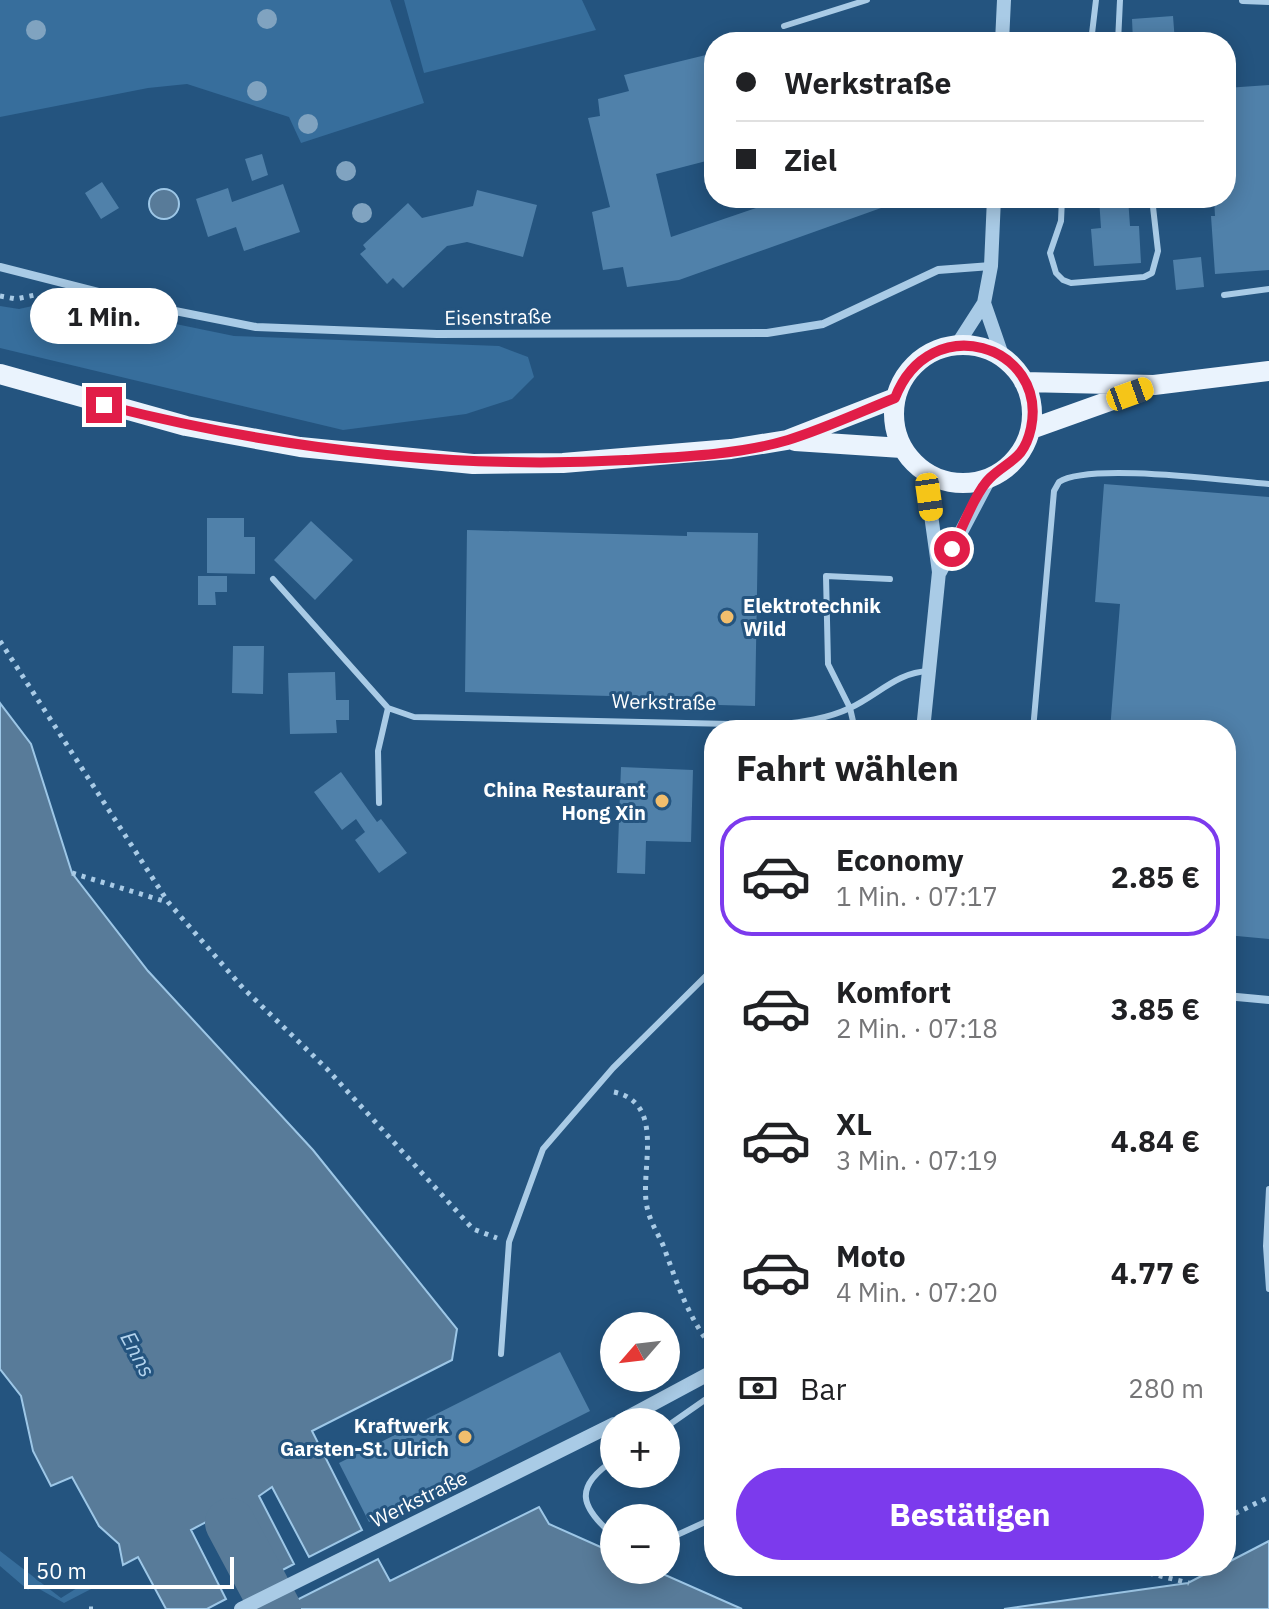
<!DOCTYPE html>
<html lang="de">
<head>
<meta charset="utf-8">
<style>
  :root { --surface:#fff; --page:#f2f2f2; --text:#202124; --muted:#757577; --line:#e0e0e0; --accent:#7c3aed }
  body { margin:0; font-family:"IBM Plex Sans",sans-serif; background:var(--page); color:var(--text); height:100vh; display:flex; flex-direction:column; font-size:30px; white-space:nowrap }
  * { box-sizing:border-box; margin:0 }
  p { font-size:26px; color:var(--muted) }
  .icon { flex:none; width:44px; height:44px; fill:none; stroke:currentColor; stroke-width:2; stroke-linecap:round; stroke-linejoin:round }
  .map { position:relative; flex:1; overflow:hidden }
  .panel { position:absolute; left:704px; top:720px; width:532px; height:856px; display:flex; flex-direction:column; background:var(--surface); border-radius:32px; box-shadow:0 4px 20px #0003 }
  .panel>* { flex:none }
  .top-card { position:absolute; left:704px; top:32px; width:532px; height:176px; border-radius:32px; box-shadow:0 4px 20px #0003; display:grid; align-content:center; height:176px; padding:0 32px; background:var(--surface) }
  .needle { width:52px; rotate:242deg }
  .fabs { position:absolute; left:600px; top:1312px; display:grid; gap:16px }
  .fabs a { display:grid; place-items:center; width:80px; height:80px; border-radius:50%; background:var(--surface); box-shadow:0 4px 20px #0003; font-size:40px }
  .scale { position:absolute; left:24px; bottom:20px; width:210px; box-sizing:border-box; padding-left:8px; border:4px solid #fff; border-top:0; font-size:22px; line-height:28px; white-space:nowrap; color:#fff; -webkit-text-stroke:6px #24547f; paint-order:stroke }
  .end { position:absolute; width:36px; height:36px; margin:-18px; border:10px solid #e11d48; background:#fff; box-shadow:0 0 0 4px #fff }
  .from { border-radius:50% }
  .bubble { position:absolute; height:56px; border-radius:28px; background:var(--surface); box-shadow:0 4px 20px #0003; font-size:26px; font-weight:700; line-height:56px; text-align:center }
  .car { position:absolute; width:24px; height:48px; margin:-24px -12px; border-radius:10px; box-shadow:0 0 6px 2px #0007; background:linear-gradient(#f5c518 24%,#345 0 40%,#f5c518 0 76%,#345 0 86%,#f5c518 0) }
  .top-card b { display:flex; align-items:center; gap:28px; height:76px; font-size:30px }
  .top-card b+b { border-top:2px solid var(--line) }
  .top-card i { width:20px; height:20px; background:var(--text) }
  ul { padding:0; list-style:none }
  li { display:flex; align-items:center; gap:24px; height:120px; margin:0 16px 12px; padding:0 16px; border:4px solid transparent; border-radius:32px }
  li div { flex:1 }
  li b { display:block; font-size:30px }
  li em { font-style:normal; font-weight:700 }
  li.on { border-color:var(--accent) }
  li>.icon { width:72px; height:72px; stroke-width:1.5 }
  h2 { padding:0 32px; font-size:36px; line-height:96px }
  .pay { display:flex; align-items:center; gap:20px; height:88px; padding:0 32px; font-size:30px }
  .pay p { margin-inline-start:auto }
  .primary-button { display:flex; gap:16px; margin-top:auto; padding:16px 32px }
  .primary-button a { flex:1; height:92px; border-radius:48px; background:var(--accent); color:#fff; font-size:32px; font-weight:700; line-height:92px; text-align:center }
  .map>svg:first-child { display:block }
  .green { fill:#376e9c }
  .water { fill:#587b99; stroke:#9dc7e7; stroke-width:2 }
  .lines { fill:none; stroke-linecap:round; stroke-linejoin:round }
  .river { stroke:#587b99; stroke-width:50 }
  .building { fill:#5081aa }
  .path { stroke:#a9cbe6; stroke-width:5; stroke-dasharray:4 6; stroke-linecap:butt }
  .service { stroke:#a9cbe6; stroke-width:6 }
  .minor { stroke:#a9cbe6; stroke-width:8 }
  .tertiary { stroke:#a9cbe6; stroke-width:14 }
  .primary { stroke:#eaf3fd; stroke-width:20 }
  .tree { fill:#80a3c0 }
  .route { stroke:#e11d48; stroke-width:10 }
  .poi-dot { fill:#f1be6d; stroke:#24547f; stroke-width:3 }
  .labels { text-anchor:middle; stroke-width:6; stroke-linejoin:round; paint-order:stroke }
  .street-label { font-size:20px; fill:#fff; stroke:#24547f }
  .poi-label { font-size:20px; font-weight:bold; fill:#fff; stroke:#24547f; text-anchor:end }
  .water-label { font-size:22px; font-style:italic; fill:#b4d4ee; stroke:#24547f }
</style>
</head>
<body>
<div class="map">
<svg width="1269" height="1609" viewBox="0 0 1269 1609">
  <rect width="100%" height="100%" fill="#24547f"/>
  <path class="green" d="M0,0H390L424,103L301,143L289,117L187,84L148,88L0,117Z
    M404,0H582L596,30L424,73Z
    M59,300L234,336L499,346L528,357L534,377L512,399L466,414L343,430L0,348V306L19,309Z
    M0,1551L61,1598L82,1585L93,1588L64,1603L34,1586L28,1590L0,1566Z"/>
  <path class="water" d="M149 204a15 15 0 1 1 30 0a15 15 0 1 1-30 0Z
    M0,703L31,744L72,873L148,971L313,1150L457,1329L452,1360L312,1431L362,1530L309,1557L272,1487L259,1496L294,1564L242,1591L206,1522L191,1530L226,1599L207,1609H166L138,1557L123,1565L119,1544L99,1526L72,1477L51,1486L33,1451L21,1396L0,1369Z
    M539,1507L549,1524L614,1553V1570H654L742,1609H279L378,1559L390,1581Z
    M1269,1541V1609H1004L1188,1583Z"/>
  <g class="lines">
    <path class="river" d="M230,1523L276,1609"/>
  </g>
  <path class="building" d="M1173,16L1175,42H1133L1132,19Z
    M801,33L803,42H766V41Z
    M714,53V159L656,174L671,237L785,198H909L679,280L627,287L623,267L603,270L592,212L610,207L588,118L600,116L598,99L629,91L624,75Z
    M1269,85V270L1215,274L1211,216H1215L1214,198H1226V88Z
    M262,154L268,175L252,181L245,159Z
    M102,182L119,208L101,219L85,193Z
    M283,184L300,232L244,251L236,227L208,237L196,199L228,188L232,202Z
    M477,190L537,205L523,257L467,242L447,246L403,288L393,278L387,284L360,254L366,249L363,245L408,203L422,218L473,206Z
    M1099,198H1128L1130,226H1139L1141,263L1094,266L1091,229L1101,228Z
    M1201,257L1204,287L1176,290L1173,260Z
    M1104,484L1269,497V939L1226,935V730H1110L1120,604L1095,602Z
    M207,518H244V537H255V574L207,573Z
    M311,521L353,560L315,600L274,560Z
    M467,530L687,536V532L758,533L755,706L684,704V698L465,692Z
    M198,576H227V592H215L216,605H198Z
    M233,646H264L263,694L232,693Z
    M335,672L336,700H349V720H336L337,733L290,734L288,673Z
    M621,767L693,770L691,842L646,841L645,874L617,873Z
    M341,772L377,822L381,819L407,853L379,873L355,840L365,832L356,819L342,830L314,792Z
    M1226,1043L1232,1044L1228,1090H1226Z
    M560,1352L590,1411L369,1522L339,1463Z"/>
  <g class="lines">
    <path class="path" d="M0,296L16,299L35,295
      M0,641L168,902L243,988L327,1069L473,1229L497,1238
      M72,873L167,902
      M614,1092C669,1104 637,1175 648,1211C651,1223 658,1234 663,1245C677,1283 688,1318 714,1350
      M1226,1518L1269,1497
      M1120,1566L1189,1583
      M89,1609H94"/>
    <path class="service" d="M784,26L867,0
      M1091,42L1096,0
      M1118,42L1120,0
      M1062,198L1061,221L1050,253L1056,273L1063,280L1071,283L1144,277L1152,273L1158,251L1152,198
      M1224,295L1269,289
      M273,579L388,708L414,717L776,725C802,722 827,719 850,708C878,695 897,672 929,671
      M855,730L850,708L828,664L826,576L890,579
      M1033,730L1054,491L1059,482C1089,462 1227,481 1269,484
      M379,803L378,751L388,708
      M1269,1189L1266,1246L1269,1289
      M501,1354L509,1242L543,1149L613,1068L714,968
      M666,1427L709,1397L713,1383L709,1375
      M614,1460C573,1487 580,1507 614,1536
      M666,1540L714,1518"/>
    <path class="minor" d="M1243,0L1269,1
      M0,267L165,309L256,327L437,334L767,333L823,324L938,270L991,266
      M1226,996L1269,1000"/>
    <path class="tertiary" d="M1002,42L1004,0
      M984,303L1003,358
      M957,345L984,303L991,266L994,198
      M940,572L989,479
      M923,730L939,572L925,472
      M619,1422L714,1371
      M241,1609L614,1424"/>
    <path class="primary" d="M894 414a69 69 0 1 1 138 0a69 69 0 1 1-138 0Z
      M0,374L186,426L300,447L473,464L563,463L731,449L787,440L895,398
      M1024,382L1154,385L1269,371
      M1031,429L1143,389
      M795,441L902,448"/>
  </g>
  <g class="tree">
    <circle cx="267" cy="19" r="10"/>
    <circle cx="36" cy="30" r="10"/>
    <circle cx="257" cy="91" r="10"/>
    <circle cx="308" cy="124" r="10"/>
    <circle cx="346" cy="171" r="10"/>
    <circle cx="362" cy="213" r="10"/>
  </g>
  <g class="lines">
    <path class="route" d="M104,405C277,449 448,470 626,460C678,457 738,455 788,440C824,429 860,412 895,398C930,308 1048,345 1031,428C1024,460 1009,460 990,478C976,491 961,531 952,549"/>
  </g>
  <g class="poi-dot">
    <circle cx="727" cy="617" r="8"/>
    <circle cx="662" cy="801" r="8"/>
    <circle cx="465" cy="1437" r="8"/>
  </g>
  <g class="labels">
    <g class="street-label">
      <text transform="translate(498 317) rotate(-1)" y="7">Eisenstraße</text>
      <text transform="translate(664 702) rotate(1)" y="7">Werkstraße</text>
      <text transform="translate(419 1499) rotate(-26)" y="7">Werkstraße</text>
    </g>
    <g class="poi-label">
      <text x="743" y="613" text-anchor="start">Elektrotechnik<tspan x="743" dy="23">Wild</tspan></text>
      <text x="646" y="797">China Restaurant<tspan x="646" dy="23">Hong Xin</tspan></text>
      <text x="449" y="1433">Kraftwerk<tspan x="449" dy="23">Garsten-St. Ulrich</tspan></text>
    </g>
    <g class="water-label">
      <text transform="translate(138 1354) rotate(62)" y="8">Enns</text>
    </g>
  </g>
</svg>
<div class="fabs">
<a><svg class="needle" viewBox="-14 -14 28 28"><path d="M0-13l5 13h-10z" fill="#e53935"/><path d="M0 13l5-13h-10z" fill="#757577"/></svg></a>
<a>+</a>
<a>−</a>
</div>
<div class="scale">50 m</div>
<i class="end from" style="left:952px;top:549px"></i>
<i class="end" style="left:104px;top:405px"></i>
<div class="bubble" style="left:30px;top:288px;width:148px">1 Min.</div>
<i class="car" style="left:1130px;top:394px;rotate:70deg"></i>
<i class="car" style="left:929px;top:497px;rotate:172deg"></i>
<div class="top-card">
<b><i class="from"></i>Werkstraße</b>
<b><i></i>Ziel</b>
</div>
<section class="panel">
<h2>Fahrt wählen</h2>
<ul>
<li class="on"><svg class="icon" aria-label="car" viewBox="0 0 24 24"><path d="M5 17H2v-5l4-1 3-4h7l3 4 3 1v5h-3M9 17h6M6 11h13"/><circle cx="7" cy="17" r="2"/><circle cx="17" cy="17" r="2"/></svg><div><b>Economy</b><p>1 Min. · 07:17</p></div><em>2.85 €</em></li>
<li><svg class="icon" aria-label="car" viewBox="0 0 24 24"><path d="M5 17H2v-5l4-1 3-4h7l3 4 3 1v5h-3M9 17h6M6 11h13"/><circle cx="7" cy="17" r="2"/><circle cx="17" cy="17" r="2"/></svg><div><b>Komfort</b><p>2 Min. · 07:18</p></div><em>3.85 €</em></li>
<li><svg class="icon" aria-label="car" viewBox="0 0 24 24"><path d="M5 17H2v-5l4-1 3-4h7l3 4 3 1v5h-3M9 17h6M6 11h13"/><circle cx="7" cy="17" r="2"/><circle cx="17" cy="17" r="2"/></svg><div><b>XL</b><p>3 Min. · 07:19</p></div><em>4.84 €</em></li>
<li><svg class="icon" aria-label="car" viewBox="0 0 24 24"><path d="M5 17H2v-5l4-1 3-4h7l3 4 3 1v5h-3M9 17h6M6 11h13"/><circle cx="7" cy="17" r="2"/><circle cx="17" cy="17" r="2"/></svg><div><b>Moto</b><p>4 Min. · 07:20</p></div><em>4.77 €</em></li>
</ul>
<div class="pay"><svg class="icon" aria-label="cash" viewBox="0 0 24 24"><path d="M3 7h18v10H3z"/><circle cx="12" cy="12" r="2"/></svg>Bar<p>280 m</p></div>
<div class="primary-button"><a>Bestätigen</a></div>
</section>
</div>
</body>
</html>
